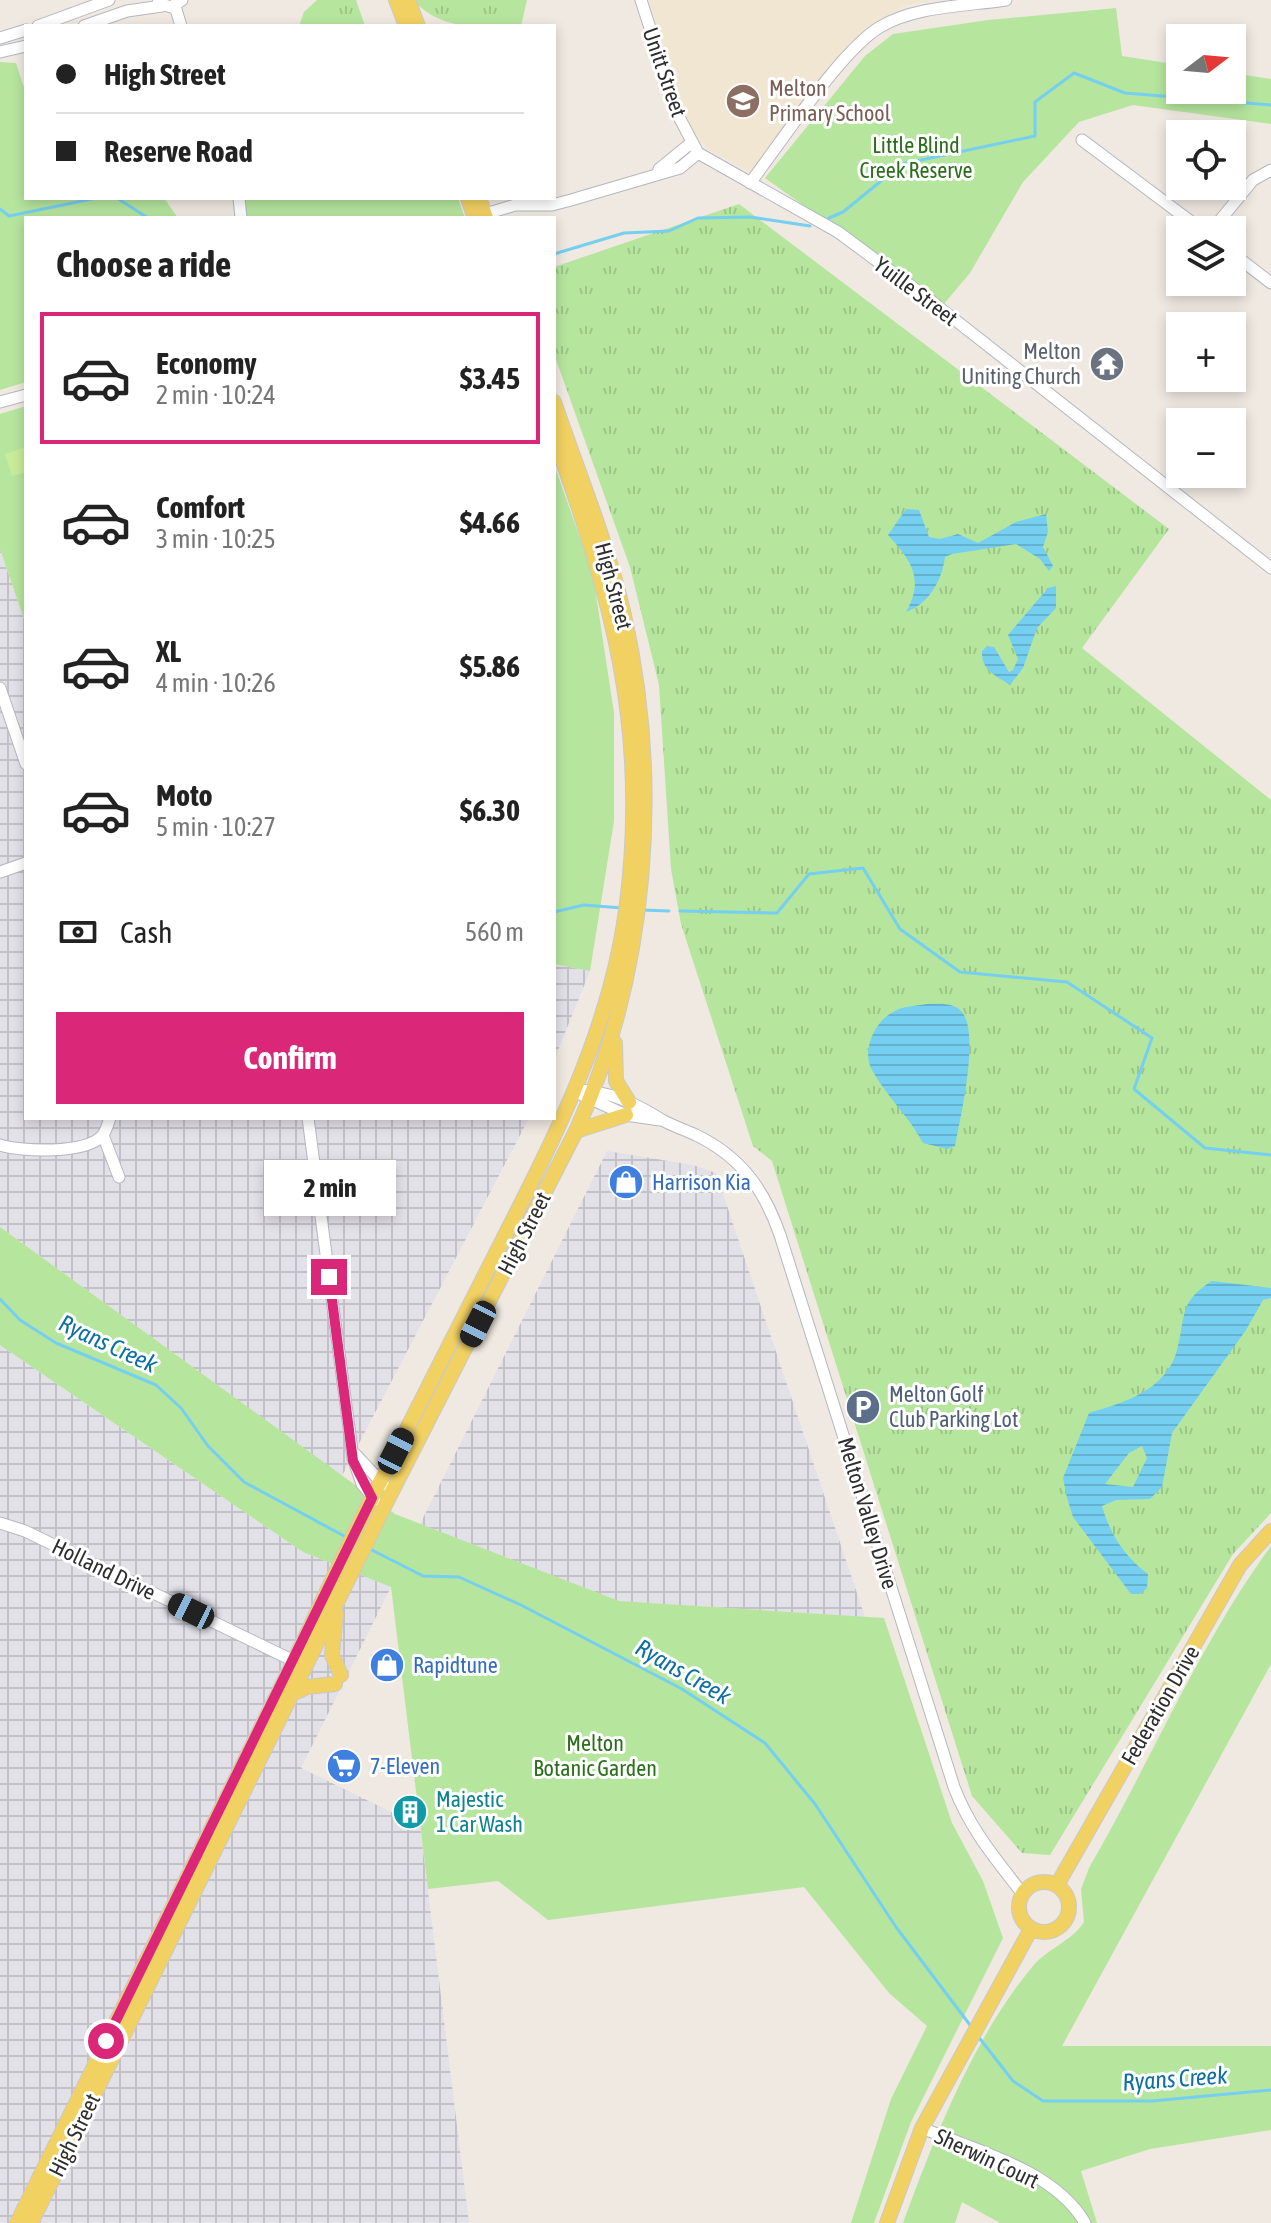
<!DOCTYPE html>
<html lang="en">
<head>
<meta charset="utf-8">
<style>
  :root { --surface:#fff; --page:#f6f6f6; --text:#222; --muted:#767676; --line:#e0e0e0; --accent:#db2777 }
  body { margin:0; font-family:"Asap Condensed",sans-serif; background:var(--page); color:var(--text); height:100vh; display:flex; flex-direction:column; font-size:30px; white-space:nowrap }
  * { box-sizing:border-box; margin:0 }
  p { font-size:26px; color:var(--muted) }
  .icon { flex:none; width:44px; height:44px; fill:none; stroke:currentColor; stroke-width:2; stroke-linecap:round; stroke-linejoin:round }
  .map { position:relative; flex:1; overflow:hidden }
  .drawer { position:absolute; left:24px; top:216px; width:532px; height:904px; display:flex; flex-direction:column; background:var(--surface); border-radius:0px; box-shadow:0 4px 12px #0003 }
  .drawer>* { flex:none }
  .top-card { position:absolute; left:24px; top:24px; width:532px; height:176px; border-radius:0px; box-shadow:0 4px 12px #0003; display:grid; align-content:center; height:176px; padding:0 32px; background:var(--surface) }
  .needle { width:52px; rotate:74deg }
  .buttons { position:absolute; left:1166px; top:24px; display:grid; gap:16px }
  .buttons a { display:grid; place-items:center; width:80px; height:80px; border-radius:0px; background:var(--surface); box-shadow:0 4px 12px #0003; font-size:40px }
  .end { position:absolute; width:36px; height:36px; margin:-18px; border:10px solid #db2777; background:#fff; box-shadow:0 0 0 4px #fff }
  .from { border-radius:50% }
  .bubble { position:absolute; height:56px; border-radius:0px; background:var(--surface); box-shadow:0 4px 12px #0003; font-size:26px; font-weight:700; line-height:56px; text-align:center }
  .car { position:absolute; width:24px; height:48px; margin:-24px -12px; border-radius:10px; box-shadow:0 0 6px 2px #0007; background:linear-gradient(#222 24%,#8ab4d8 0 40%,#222 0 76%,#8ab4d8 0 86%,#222 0) }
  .top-card b { display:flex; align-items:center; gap:28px; height:76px; font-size:30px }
  .top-card b+b { border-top:2px solid var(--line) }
  .top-card i { width:20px; height:20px; background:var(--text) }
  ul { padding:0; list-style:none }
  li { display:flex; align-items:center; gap:24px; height:132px; margin:0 16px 12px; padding:0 16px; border:4px solid transparent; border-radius:0px }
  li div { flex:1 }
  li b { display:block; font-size:30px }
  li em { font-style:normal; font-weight:700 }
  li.active { border-color:var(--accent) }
  li>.icon { width:72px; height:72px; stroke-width:1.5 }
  h2 { padding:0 32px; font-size:36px; line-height:96px }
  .pay { display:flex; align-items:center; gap:20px; height:88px; padding:0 32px; font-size:30px }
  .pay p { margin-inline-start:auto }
  .button { display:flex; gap:16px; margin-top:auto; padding:16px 32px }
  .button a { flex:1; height:92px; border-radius:0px; background:var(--accent); color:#fff; font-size:32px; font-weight:700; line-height:92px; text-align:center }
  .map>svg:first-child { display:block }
  .industrial { fill:url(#industrial-grid) }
  .education { fill:#f0e6d1 }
  .grass { fill:url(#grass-tufts) }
  .park { fill:#b6e59e }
  .pitch { fill:#c9ec9a }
  .water { fill:url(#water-rules); fill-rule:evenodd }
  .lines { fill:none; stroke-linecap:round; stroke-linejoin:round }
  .stream { stroke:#75cff0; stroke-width:3 }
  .minor-casing { stroke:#b4b7c1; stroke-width:13 }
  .major-casing { stroke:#c9c9c9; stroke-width:16 }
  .minor { stroke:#fff; stroke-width:11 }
  .major { stroke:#f2d163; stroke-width:14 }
  .route { stroke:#db2777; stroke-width:10 }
  .labels { text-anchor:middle; stroke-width:6; stroke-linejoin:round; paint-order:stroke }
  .street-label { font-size:22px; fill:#2e2e2e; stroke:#fff }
  .education-label { font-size:22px; fill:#785e54; stroke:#fff; text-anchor:start }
  .park-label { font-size:22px; fill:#2c6e1b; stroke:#fff }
  .worship-label { font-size:22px; fill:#5b616d; stroke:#fff; text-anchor:end }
  .shop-label { font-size:22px; fill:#366cbe; stroke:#fff; text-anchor:start }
  .service-label { font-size:22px; fill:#4e5e75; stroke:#fff; text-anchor:start }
  .culture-label { font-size:22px; fill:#0d838f; stroke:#fff; text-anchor:start }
  .water-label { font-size:24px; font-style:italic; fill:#0d6fa3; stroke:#fff }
</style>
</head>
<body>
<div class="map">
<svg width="1271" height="2223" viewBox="0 0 1271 2223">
  <defs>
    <pattern id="industrial-grid" width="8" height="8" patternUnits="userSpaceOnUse" patternTransform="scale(2)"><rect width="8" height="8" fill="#e3e1e8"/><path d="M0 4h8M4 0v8" fill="none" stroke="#c3c1c7"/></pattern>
    <pattern id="grass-tufts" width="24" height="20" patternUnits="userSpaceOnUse" patternTransform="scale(2)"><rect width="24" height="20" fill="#b6e59e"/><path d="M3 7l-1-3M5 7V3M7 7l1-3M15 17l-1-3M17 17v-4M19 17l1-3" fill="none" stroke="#9dc588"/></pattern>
    <pattern id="water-rules" width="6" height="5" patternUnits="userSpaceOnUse" patternTransform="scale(2)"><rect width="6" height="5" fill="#75cff0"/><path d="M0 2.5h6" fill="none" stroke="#66b2ce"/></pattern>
  </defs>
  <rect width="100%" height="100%" fill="#efe9e1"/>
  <path class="industrial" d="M0,549L26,625V1118H529L342,1476L0,1227Z
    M554,964L590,971L554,1060Z
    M607,1151L693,1165L716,1173L865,1617L618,1601L420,1524Z
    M0,1345L303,1552L391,1587L301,1768L420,1826L469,2223H0Z"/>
  <path class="education" d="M649,0H936L903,6L849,43L750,172L707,148L693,135Z"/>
  <path class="grass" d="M317,0H356L365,26H299L304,12Z
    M413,0H527L521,26C481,26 442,32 413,0Z
    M739,204L1169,529L1082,648L1271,800V1513L1233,1554L1050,1855L1022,1853L972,1796L772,1161L753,1146L681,924L671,869L659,685L630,567L554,354V267Z"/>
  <path class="park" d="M1116,8L1122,56L1180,65V90H1232V73L1271,79V124L1133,105L1079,122L1023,182L970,273L943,305L765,178L865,56L893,34L988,20Z
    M0,62L16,63L26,94V198H164L178,218H26V382L0,390Z
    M458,198L465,218H246L244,199Z
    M26,406V625L0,549V414Z
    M554,464L593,575L614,713V821L590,971L554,964Z
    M0,1227L395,1514L619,1601L884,1618L952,1823L983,1881L1003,1938L911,2122L874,2223H851L891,2099L927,2026L889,1993L804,1887L548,1920L498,1881L428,1889L391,1587L303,1552L0,1345Z
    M1271,1546V1664L1062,2046H1271V2130L1150,2149L1081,2171L1097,2223H1000L962,2202L955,2223H903C934,2138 974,2036 1033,1966C1047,1949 1072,1941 1084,1922L1081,1889L1089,1868C1151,1761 1198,1646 1271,1546Z"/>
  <path class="pitch" d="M26,447V472L12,476L5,454Z"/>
  <path class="water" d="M906,509L919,510L929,537L940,539L958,534L978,543L1016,522L1046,514L1048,532L1043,547L1053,566L1049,571L1040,559L1016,544L952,554L945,557C942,580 929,604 906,612C925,579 911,560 888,535Z
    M1056,586V608L1037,628L1023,668L1010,685C997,676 981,671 982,651L987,646L994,647L1009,672L1013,670L1018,659L1008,635L1048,588Z
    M926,1004C937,1004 953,1002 961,1011C981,1031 960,1119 955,1146L947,1149L923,1143C909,1116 886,1096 872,1070C861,1050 875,1020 895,1011C904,1006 916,1006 926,1004Z
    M1212,1281L1271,1288V1298L1263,1300L1246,1330L1172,1433L1162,1487L1150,1499L1116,1500L1102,1506C1110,1534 1124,1556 1148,1574L1147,1588L1140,1594H1131L1073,1517L1067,1498L1063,1478L1089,1413C1123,1403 1167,1390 1177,1350C1186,1317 1178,1302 1212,1281ZM1142,1446L1147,1458L1133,1487L1105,1484L1129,1453Z"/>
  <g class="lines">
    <path class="stream" d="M117,198L148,218
      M0,209L9,216L97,198
      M829,218L843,212L902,164L1035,136V102L1074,73L1125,93L1271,105
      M554,254L624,233L669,231L698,218L750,217L810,226
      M641,910L669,911
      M680,911L777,913L809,874L863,868L900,929L960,972L1067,982L1152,1038L1134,1089L1205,1148L1271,1155
      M554,912L584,905L622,908
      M0,1299L20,1320L56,1343L156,1385L181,1408L208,1446L244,1482L346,1537
      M368,1548L423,1576L459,1577L521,1605L682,1689L765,1743L815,1804L896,1927L973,2029
      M977,2035L1013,2081L1043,2101H1152L1271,2090"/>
    <g class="minor-casing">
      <path id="minor" d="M641,0L678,115L698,153L838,232L931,301L1271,568
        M158,3L171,7L182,0
        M175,6L181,26
        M38,26L109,0
        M84,26L127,11L162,6
        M0,38L26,30
        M0,52L26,46
        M1082,140L1202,230
        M659,169L691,143
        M750,183C780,144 841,50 880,27C915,6 966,6 1006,0
        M239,198L241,218
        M479,216L515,205H552L571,200L680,168L698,153
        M1212,230L1253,180L1271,170
        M1232,253L1271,283
        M0,402L26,395
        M0,688L26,764
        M0,872L26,863
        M576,1090C609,1091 635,1103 662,1120C673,1126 685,1130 696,1135C741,1157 764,1189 780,1235L954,1787C970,1829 995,1858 1022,1893
        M582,1095L626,1115L660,1120
        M308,1118L353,1458L362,1484L375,1500
        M103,1135L119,1177
        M0,1145C22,1152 85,1154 102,1136C106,1132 108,1123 110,1118
        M355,1454L384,1485
        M0,1523L25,1531L294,1661
        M922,2128C974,2150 1055,2170 1085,2223"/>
    </g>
    <g class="major-casing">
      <path id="major" d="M396,0L406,26
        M408,0L418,26
        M468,198L475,218
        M479,198L486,218
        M615,1043L616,1081L629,1102
        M576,1131L626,1115
        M336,1614L332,1655L341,1675
        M292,1694L307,1687L335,1684
        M1019 1907a25 25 0 1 1 50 0a25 25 0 1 1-50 0Z
        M1057,1885L1240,1565L1271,1531
        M17,2223C108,2037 200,1851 292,1665C319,1609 344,1553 372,1498C413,1417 454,1336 495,1255C551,1145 609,1035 626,911C650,734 613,601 554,436
        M31,2223L384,1507L576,1131C648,973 662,784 624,615C607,542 578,472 554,402
        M887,2223L922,2128L1031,1929"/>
    </g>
    <use href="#minor" class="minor"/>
    <use href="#major" class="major"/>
  </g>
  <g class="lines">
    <path class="route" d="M106,2041L372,1498L353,1461L329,1277"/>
  </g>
  <defs>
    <g id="school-disc" transform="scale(1.8)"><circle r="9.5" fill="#8d6e63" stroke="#fff"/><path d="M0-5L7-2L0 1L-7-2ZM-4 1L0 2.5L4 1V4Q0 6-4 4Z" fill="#fff"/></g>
    <g id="temple-disc" transform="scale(1.8)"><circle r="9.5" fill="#6b7280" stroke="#fff"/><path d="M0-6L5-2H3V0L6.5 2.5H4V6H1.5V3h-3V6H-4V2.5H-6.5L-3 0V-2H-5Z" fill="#fff"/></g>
    <g id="shop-disc" transform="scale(1.8)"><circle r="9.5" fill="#3f7fe0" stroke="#fff"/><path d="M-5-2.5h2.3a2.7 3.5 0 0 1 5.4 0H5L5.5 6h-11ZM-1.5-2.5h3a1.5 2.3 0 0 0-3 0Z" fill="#fff"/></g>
    <g id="parking-disc" transform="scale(1.8)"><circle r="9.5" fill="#5c6f8a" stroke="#fff"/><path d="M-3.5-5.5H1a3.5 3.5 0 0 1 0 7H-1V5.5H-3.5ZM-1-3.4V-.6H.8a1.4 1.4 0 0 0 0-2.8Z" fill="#fff"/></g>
    <g id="supermarket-disc" transform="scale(1.8)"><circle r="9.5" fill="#3f7fe0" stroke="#fff"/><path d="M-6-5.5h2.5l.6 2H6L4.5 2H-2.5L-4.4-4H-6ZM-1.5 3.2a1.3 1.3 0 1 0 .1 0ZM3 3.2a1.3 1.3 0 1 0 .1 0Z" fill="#fff"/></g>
    <g id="building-disc" transform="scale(1.8)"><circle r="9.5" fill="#0f9aa8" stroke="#fff"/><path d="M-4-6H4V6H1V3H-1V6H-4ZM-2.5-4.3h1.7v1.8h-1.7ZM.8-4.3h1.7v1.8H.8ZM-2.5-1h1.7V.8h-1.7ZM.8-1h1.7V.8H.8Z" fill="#fff"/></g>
  </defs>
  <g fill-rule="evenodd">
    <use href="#school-disc" x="743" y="101"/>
    <use href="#temple-disc" x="1107" y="364"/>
    <use href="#shop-disc" x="626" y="1182"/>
    <use href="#parking-disc" x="863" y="1407"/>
    <use href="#shop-disc" x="387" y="1665"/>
    <use href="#supermarket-disc" x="344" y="1766"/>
    <use href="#building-disc" x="410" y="1812"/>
  </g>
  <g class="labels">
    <g class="street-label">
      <text transform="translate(665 72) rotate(71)" y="8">Unitt Street</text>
      <text transform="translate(916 291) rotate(37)" y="8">Yuille Street</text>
      <text transform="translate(614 586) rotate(75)" y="8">High Street</text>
      <text transform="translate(524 1233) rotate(-63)" y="8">High Street</text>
      <text transform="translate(868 1513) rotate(73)" y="8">Melton Valley Drive</text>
      <text transform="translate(104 1569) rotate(26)" y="8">Holland Drive</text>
      <text transform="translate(1160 1705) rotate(-60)" y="8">Federation Drive</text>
      <text transform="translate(74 2135) rotate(-64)" y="8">High Street</text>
      <text transform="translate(987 2158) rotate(25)" y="8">Sherwin Court</text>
    </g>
    <g class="education-label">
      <text x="769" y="96">Melton<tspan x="769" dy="25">Primary School</tspan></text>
    </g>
    <g class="park-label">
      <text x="916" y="153">Little Blind<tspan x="916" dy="25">Creek Reserve</tspan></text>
      <text x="595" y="1751">Melton<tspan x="595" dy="25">Botanic Garden</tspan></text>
    </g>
    <g class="worship-label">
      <text x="1081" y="359">Melton<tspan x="1081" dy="25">Uniting Church</tspan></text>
    </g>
    <g class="shop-label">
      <text x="652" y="1190">Harrison Kia</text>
      <text x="413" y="1673">Rapidtune</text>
      <text x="370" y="1774">7-Eleven</text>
    </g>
    <g class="service-label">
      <text x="889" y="1402">Melton Golf<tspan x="889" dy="25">Club Parking Lot</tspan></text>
    </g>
    <g class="culture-label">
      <text x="436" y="1807">Majestic<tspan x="436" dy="25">1 Car Wash</tspan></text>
    </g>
    <g class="water-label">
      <text transform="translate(108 1344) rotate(25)" y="8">Ryans Creek</text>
      <text transform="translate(683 1672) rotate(30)" y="8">Ryans Creek</text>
      <text transform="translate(1175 2079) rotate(-4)" y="8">Ryans Creek</text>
    </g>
  </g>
</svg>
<div class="buttons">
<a><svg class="needle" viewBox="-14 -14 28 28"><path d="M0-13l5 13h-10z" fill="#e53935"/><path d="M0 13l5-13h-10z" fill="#767676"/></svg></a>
<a><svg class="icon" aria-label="locate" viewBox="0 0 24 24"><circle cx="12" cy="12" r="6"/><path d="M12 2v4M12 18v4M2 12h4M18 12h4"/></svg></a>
<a><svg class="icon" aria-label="layers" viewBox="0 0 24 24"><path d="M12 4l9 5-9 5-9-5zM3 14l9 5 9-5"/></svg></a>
<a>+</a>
<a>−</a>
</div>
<i class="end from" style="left:106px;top:2041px"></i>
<i class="end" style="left:329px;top:1277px"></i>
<div class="bubble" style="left:264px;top:1160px;width:132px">2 min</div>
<i class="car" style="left:478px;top:1324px;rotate:207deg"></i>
<i class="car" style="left:396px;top:1451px;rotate:27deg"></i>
<i class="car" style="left:191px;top:1611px;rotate:296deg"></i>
<div class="top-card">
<b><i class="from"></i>High Street</b>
<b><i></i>Reserve Road</b>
</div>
<section class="drawer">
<h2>Choose a ride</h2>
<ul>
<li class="active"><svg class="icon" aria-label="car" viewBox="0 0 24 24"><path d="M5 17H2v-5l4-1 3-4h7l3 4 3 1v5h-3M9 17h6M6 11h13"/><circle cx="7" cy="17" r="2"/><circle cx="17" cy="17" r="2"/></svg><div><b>Economy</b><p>2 min · 10:24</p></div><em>$3.45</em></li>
<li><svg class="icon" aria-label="car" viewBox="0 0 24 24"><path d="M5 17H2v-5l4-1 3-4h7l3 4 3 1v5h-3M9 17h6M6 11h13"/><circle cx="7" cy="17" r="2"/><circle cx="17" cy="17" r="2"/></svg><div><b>Comfort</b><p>3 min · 10:25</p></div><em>$4.66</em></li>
<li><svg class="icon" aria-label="car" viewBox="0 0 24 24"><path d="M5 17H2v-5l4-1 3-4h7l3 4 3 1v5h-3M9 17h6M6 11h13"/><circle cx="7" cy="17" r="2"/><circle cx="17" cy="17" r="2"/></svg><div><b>XL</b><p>4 min · 10:26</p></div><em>$5.86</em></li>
<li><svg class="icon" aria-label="car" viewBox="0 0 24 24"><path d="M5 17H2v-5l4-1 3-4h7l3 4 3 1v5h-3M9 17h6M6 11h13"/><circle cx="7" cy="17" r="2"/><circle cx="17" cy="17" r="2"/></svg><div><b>Moto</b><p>5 min · 10:27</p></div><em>$6.30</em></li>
</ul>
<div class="pay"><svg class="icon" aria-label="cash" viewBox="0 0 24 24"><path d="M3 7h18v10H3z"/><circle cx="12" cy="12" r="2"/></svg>Cash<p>560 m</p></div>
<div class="button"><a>Confirm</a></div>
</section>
</div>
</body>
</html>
